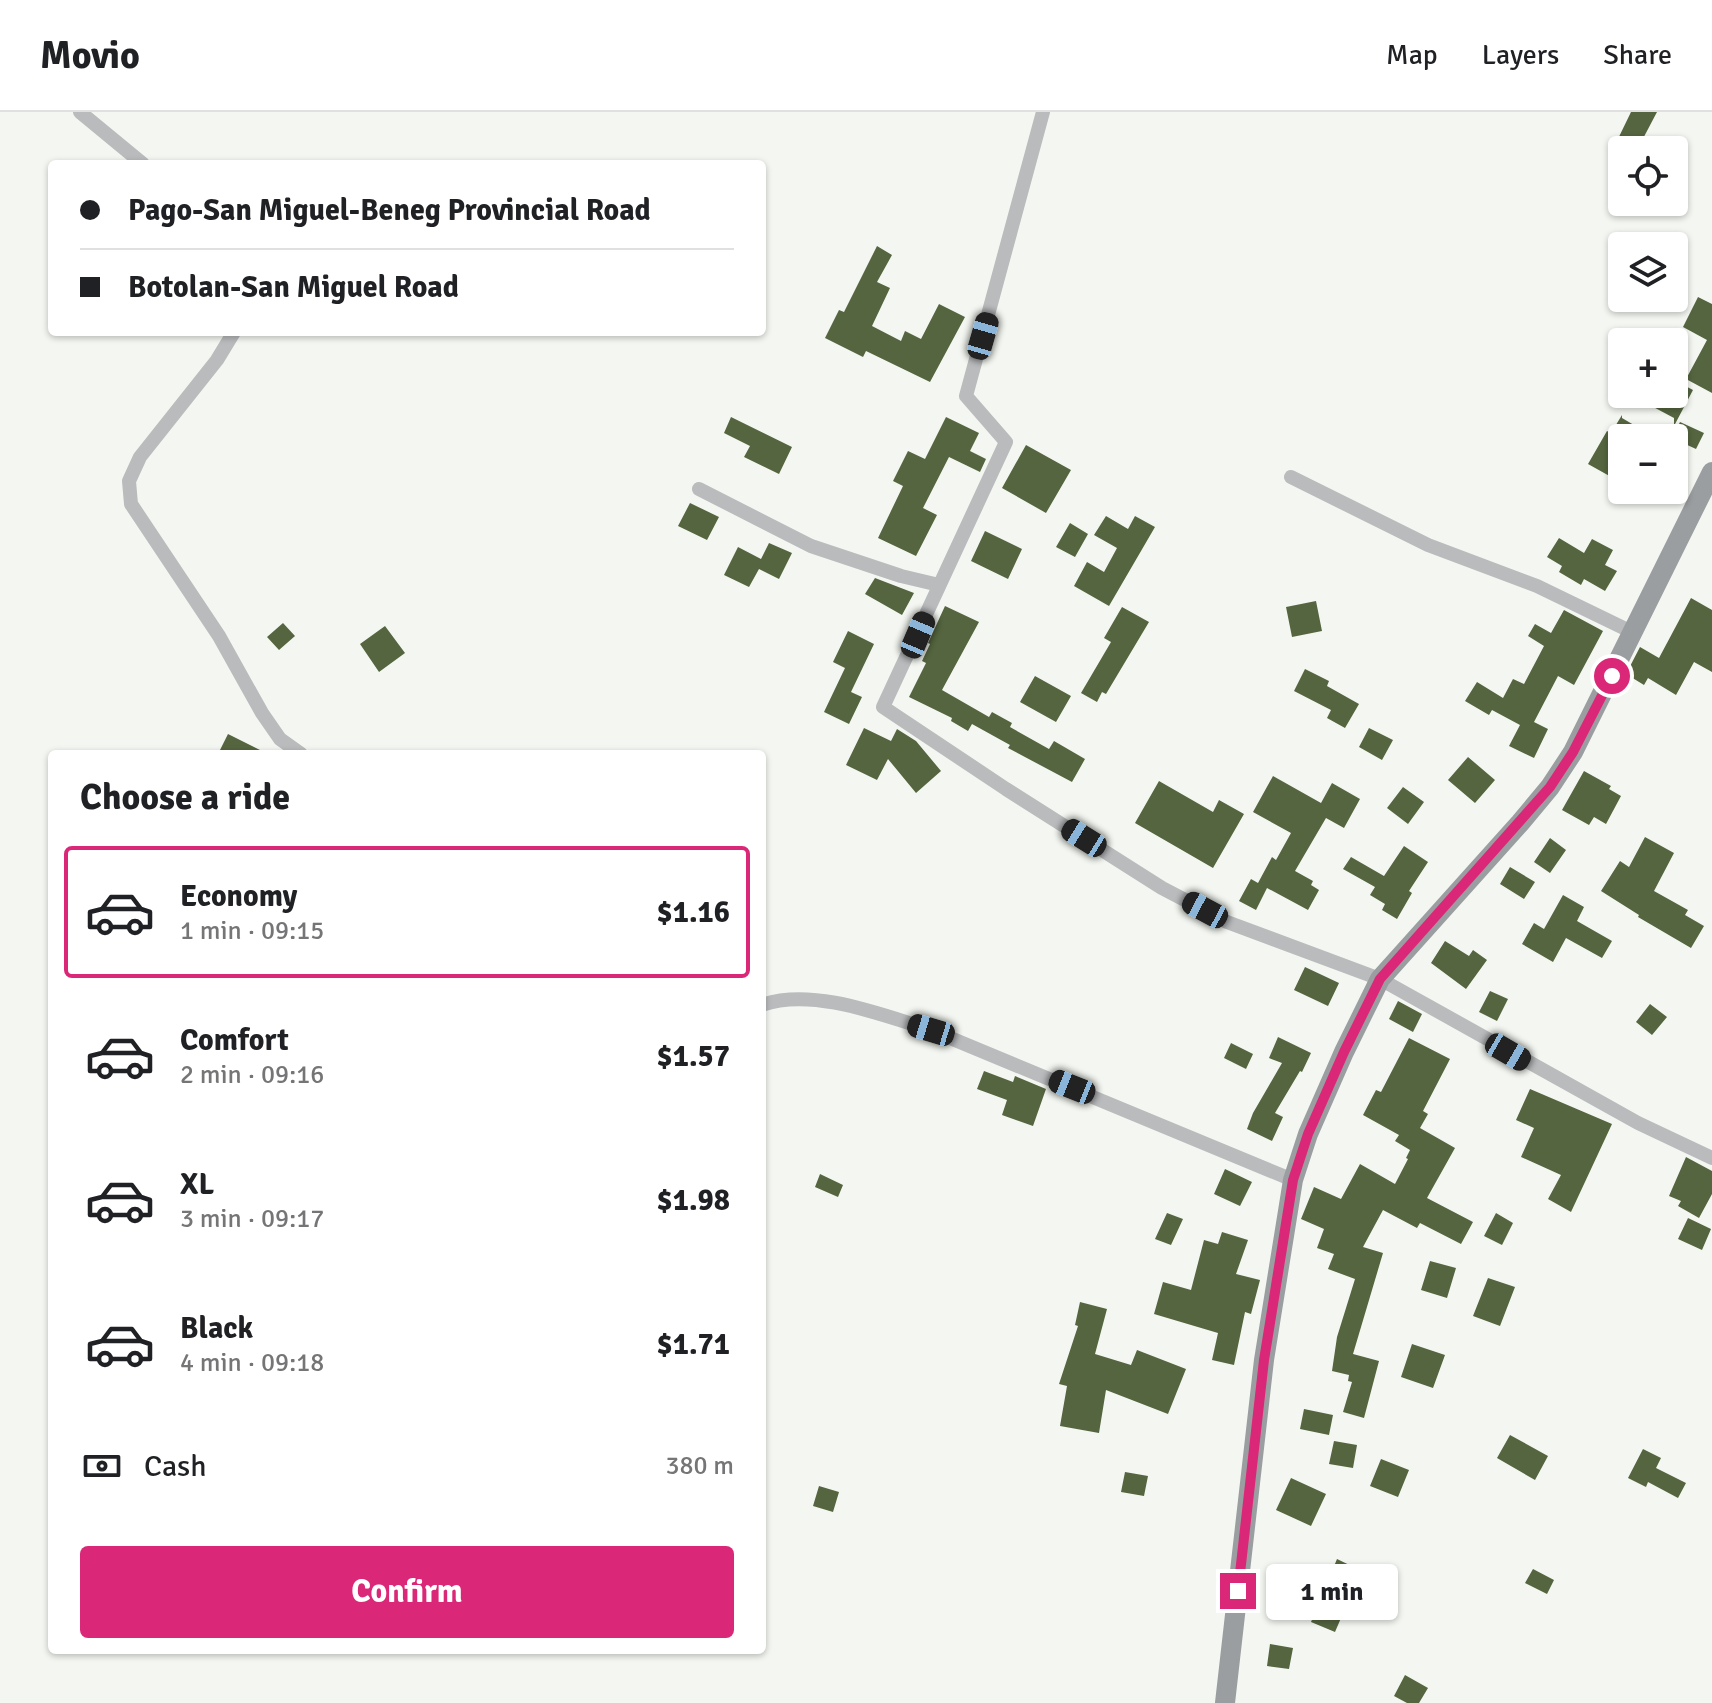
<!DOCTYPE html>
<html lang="en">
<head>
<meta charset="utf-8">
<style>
  :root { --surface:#fff; --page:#f6f6f6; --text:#202124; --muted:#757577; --line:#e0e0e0; --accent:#db2777 }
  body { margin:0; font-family:Signika,sans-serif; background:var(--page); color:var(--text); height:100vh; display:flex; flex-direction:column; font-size:30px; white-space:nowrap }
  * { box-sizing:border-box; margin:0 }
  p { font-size:26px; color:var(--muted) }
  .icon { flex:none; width:44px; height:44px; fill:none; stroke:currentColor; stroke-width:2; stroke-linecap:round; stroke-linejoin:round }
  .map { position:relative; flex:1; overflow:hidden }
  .panel { position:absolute; left:48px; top:638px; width:718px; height:904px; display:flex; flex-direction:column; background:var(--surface); border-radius:8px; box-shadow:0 2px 6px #0004 }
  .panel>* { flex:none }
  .hud { position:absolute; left:48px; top:48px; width:718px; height:176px; border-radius:8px; box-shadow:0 2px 6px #0004; display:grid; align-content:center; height:176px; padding:0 32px; background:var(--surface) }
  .fabs { position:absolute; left:1608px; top:24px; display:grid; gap:16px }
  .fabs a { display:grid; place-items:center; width:80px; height:80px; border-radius:8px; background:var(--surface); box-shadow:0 2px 6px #0004; font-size:40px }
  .end { position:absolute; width:36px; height:36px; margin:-18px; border:10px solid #db2777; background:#fff; box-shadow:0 0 0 4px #fff }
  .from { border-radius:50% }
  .bubble { position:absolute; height:56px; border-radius:8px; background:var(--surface); box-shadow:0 2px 6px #0004; font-size:26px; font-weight:800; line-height:56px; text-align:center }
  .car { position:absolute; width:24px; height:48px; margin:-24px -12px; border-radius:10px; box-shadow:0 0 6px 2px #0007; background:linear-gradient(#222 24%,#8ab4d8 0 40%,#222 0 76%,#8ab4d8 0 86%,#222 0) }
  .hud b { display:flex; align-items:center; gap:28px; height:76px; font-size:30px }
  .hud b+b { border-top:2px solid var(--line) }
  .hud i { width:20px; height:20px; background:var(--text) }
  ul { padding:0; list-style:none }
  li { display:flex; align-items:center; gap:24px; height:132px; margin:0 16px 12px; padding:0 16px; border:4px solid transparent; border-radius:8px }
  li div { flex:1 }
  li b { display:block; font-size:30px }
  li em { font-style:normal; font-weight:800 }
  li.on { border-color:var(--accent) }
  li>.icon { width:72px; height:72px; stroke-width:1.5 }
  h2 { padding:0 32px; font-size:36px; line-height:96px }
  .pay { display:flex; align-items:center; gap:20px; height:88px; padding:0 32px; font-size:30px }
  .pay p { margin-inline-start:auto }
  .action { display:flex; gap:16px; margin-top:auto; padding:16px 32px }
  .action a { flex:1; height:92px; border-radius:8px; background:var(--accent); color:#fff; font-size:32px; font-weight:800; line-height:92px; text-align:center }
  header { display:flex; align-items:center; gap:48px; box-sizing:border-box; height:112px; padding:0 40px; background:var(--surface); border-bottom:2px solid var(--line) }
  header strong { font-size:38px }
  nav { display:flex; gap:44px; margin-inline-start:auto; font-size:28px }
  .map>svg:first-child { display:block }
  .building { fill:#54653f }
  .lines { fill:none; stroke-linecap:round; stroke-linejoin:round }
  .street { stroke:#b9bbbd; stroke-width:14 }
  .secondary { stroke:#9b9ea1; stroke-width:20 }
  .route { stroke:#db2777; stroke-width:10 }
</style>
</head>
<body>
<header>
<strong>Movio</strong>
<nav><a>Map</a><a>Layers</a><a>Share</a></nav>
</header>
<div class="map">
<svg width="1712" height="1591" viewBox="0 0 1712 1591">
  <rect width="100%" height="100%" fill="#f4f7f1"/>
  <path class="building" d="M1631,0H1657L1637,38H1625L1615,33Z
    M877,134L892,143L877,170L890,176L872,214L901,229L905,219L921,227L939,192L965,205L930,270L866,239L863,245L825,226L839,198L844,200Z
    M1698,185L1712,192V281L1686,267L1707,228L1683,215Z
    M1674,268L1693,278L1674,314V306L1629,282H1674Z
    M1622,303V306L1656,326H1622V371L1588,352L1607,319L1611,321Z
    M731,305L792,335L779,362L744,345L750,334L724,321Z
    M946,305L979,321L970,339L986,347L980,360L949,345L923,396L937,403L916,444L878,426L903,374L893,369L908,339L925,347Z
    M1680,310L1704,321L1696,337L1672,326Z
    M1026,333L1071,358L1046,401L1002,376Z
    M690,391L719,405L707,428L678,414Z
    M1106,404L1128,417L1135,404L1155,415L1109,494L1074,474L1087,450L1104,460L1117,436L1094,423Z
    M1070,411L1088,422L1075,445L1056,435Z
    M985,419L1022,437L1008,467L971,449Z
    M1559,426L1584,441L1592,427L1613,438L1605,453L1617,459L1605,479L1584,467L1581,473L1559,460L1562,454L1547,445Z
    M769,431L792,441L779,467L759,457L749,475L724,463L738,435L761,447Z
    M875,466L914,481L902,503L865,482Z
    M1691,486L1712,498V560L1694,550L1676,583L1648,566L1644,573L1626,562L1640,535L1659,546Z
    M1316,489L1322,519L1292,525L1286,495Z
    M945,494L979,510L942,578L989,605L992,600L1012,611L1010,615L1049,637L1054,629L1085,647L1072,670L1008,636L1010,633L972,612L968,619L951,609L952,606L909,585L926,551L922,549L930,532L928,531Z
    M1122,495L1149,510L1106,582L1102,580L1097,590L1081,581L1111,530L1104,526Z
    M1564,498L1603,519L1574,573L1558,564L1534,610L1548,617L1534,646L1509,634L1520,613L1492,598L1489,603L1465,589L1477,570L1503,586L1513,567L1524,572L1544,534L1528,524L1535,512L1551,521Z
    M283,511L295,524L279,538L267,525Z
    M385,514L405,541L379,560L360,532Z
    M848,519L874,532L851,580L862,585L849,612L824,600L845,556L833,550Z
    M1305,557L1329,569L1327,574L1359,592L1345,616L1327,606L1331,598L1294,579Z
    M1035,564L1071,584L1056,610L1020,590Z
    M864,616L891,629L897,617L916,629L941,659L916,681L888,647L877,668L846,653Z
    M1369,616L1393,628L1382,648L1359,635Z
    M228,622L268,642H218Z
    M1468,645L1495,668L1475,691L1448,668Z
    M1584,659L1611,674L1609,677L1621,684L1606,712L1594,705L1589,713L1562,698Z
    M1273,664L1321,691L1332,671L1360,687L1344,716L1326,706L1295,759L1313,769L1311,773L1319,778L1308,798L1267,776L1256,798L1239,789L1251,767L1258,771L1272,745L1276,748L1291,721L1253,700Z
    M1159,669L1213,700L1219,688L1244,702L1213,756L1135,711Z
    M1403,675L1424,690L1408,712L1387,696Z
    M1645,725L1674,741L1654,779L1688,798L1685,803L1704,814L1691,836L1638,805L1639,803L1601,779L1620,749L1629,755Z
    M1550,726L1566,738L1550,761L1534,750Z
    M1404,734L1428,750L1409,779L1412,781L1397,807L1382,798L1385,792L1370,783L1375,775L1343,757L1351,745L1384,764Z
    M1510,755L1535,770L1524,787L1500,772Z
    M1563,783L1584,795L1577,809L1612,829L1602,846L1566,826L1553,850L1522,832L1534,811L1544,817Z
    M1445,829L1469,844L1473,838L1487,848L1466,877L1431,851Z
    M1305,855L1339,871L1328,894L1294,878Z
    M1490,879L1508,887L1497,909L1479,900Z
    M1398,889L1422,902L1413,920L1389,907Z
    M1650,892L1667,905L1652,923L1636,910Z
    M1278,925L1311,941L1302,960L1300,959L1275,1001L1283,1005L1272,1029L1247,1017L1253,1001L1282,951L1269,946Z
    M1409,926L1450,947L1423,999L1428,1002L1420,1016L1455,1036L1427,1086L1473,1110L1461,1132L1420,1111L1417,1116L1383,1098L1363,1135L1383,1141L1353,1242L1379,1249L1364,1306L1343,1300L1352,1270L1348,1269L1349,1263L1332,1259L1337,1225L1355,1167L1328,1157L1334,1142L1317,1136L1324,1117L1301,1107L1314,1075L1341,1087L1360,1052L1395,1072L1408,1047L1406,1046L1410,1038L1395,1029L1399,1023L1363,1003L1376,978L1381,980Z
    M1231,931L1253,942L1246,957L1224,946Z
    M984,959L1013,970L1015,964L1046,977L1033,1014L1002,1003L1007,988L977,977Z
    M1530,977L1612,1012L1571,1100L1548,1087L1561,1063L1521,1045L1534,1016L1516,1008Z
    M1686,1045L1712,1059V1082L1699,1106L1678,1094L1681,1089L1669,1084Z
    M1225,1057L1252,1070L1240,1094L1214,1082Z
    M820,1062L843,1073L838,1085L815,1075Z
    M1167,1101L1183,1107L1171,1133L1155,1127Z
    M1496,1101L1513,1111L1502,1133L1484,1124Z
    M1688,1106L1711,1117L1702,1138L1678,1127Z
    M1222,1120L1248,1128L1236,1162L1260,1168L1251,1202L1245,1200L1234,1253L1212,1248L1218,1221L1154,1202L1163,1170L1191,1178L1204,1128L1218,1132Z
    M1430,1149L1456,1156L1447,1186L1421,1178Z
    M1488,1166L1515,1175L1500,1214L1473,1204Z
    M1080,1190L1107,1197L1095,1242L1131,1253L1137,1238L1186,1257L1168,1302L1106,1278L1099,1321L1060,1314L1067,1274L1059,1272L1078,1214L1075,1213Z
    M1412,1232L1445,1243L1433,1276L1401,1265Z
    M1304,1297L1333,1303L1329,1323L1300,1317Z
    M1510,1323L1548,1344L1535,1368L1497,1346Z
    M1334,1329L1357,1333L1353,1356L1329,1352Z
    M1643,1337L1661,1346L1656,1356L1686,1371L1678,1386L1648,1370L1646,1375L1628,1366Z
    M1381,1347L1409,1358L1398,1385L1370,1374Z
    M1125,1360L1148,1364L1144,1384L1121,1380Z
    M1291,1366L1326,1382L1311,1414L1276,1398Z
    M819,1374L839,1380L833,1400L813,1394Z
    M1337,1447L1366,1461L1354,1486L1350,1485L1335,1520L1311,1510Z
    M1533,1457L1554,1468L1547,1482L1525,1471Z
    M1270,1532L1293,1536L1289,1557L1267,1554Z
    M1405,1563L1428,1576L1419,1591H1407L1394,1584Z"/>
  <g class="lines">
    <path class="street" d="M80,0L143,52
      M1043,0L966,284L1006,330L883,595L1006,677L1162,776L1227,810L1380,867L1638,1011L1712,1046
      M234,220L217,248L140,345L129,369L131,392L219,524L262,601L280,627L301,642
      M1291,365L1428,433L1537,474L1634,521
      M699,377L811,434L901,464L939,473
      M762,893C812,875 882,903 931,918L1293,1068"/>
    <path class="secondary" d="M1225,1591L1264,1248L1293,1068L1308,1022L1344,940L1380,867L1520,711L1550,675L1573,640L1712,360"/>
  </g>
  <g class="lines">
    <path class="route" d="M1238,1479L1264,1248L1293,1068L1308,1022L1344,940L1380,867L1550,675L1573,640L1612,564"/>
  </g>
</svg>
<div class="fabs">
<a><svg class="icon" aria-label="locate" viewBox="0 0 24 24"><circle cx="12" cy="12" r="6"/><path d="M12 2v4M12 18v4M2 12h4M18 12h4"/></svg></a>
<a><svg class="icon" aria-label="layers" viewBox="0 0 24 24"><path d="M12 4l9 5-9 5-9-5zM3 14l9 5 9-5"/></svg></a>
<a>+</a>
<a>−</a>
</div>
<i class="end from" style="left:1612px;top:564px"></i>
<i class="end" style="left:1238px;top:1479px"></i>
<div class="bubble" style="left:1266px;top:1452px;width:132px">1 min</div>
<i class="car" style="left:983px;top:224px;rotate:16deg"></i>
<i class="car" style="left:918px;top:523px;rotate:23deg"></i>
<i class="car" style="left:1084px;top:726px;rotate:302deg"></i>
<i class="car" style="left:1205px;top:798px;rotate:298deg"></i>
<i class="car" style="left:931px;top:918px;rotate:287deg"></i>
<i class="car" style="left:1508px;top:940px;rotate:120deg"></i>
<i class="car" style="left:1072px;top:975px;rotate:292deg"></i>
<div class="hud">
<b><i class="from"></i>Pago-San Miguel-Beneg Provincial Road</b>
<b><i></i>Botolan-San Miguel Road</b>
</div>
<section class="panel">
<h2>Choose a ride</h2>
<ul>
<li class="on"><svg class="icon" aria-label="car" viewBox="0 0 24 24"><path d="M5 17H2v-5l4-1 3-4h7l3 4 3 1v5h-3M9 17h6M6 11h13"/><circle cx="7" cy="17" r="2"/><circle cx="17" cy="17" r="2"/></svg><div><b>Economy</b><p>1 min · 09:15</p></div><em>$1.16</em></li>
<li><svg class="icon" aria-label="car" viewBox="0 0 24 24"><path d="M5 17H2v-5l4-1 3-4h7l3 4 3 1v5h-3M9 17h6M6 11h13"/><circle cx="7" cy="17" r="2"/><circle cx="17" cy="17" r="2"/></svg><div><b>Comfort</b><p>2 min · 09:16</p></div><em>$1.57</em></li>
<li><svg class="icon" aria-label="car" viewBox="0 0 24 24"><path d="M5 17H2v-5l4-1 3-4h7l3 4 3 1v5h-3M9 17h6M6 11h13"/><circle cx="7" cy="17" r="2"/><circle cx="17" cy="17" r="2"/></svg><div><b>XL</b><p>3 min · 09:17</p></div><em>$1.98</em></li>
<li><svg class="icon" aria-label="car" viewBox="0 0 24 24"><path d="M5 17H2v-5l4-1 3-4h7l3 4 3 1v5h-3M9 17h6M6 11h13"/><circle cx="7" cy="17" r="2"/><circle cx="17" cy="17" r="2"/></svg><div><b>Black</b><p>4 min · 09:18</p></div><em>$1.71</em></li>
</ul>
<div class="pay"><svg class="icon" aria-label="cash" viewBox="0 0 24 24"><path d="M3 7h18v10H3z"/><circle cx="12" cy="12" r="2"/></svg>Cash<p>380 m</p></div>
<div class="action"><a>Confirm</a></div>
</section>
</div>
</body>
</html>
